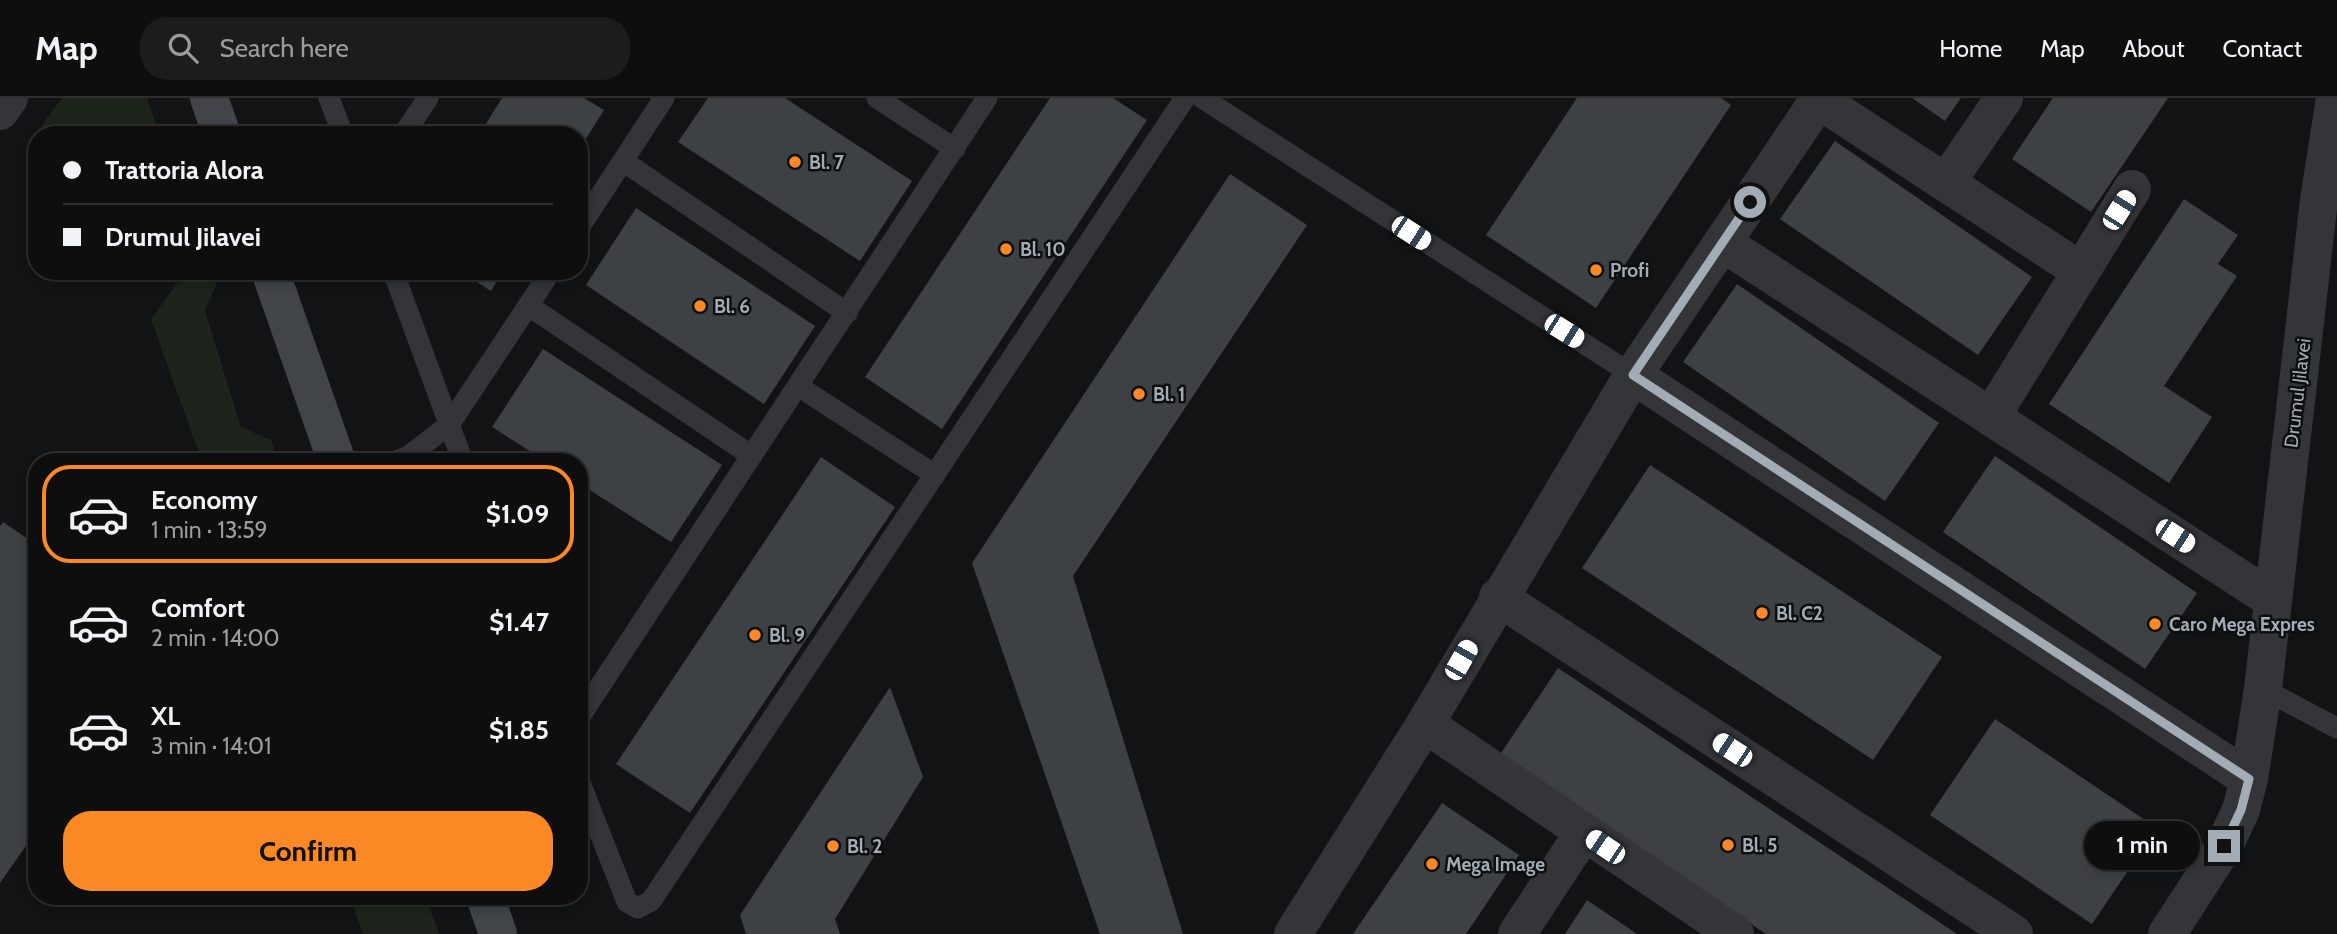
<!DOCTYPE html>
<html lang="en">
<head>
<meta charset="utf-8">
<style>
  :root { --surface:#0e0e0f; --page:#1c1c1d; --text:#f1f3f6; --muted:#9b9c9e; --line:#2e2e2f; --accent:#fa8824 }
  body { margin:0; font-family:Cabin,sans-serif; background:var(--page); color:var(--text); height:100vh; display:flex; flex-direction:column; font-size:26px; white-space:nowrap }
  * { box-sizing:border-box; margin:0 }
  p { font-size:23px; color:var(--muted) }
  .icon { flex:none; width:38px; height:38px; fill:none; stroke:currentColor; stroke-width:2; stroke-linecap:round; stroke-linejoin:round }
  .map { position:relative; flex:1; overflow:hidden }
  .details { position:absolute; left:28px; top:355px; width:560px; height:452px; display:flex; flex-direction:column; background:var(--surface); border-radius:28px; box-shadow:0 4px 10px #0003,0 0 0 2px var(--line) }
  .details>* { flex:none }
  .hud { position:absolute; left:28px; top:28px; width:560px; height:154px; border-radius:28px; box-shadow:0 4px 10px #0003,0 0 0 2px var(--line); display:grid; align-content:center; height:154px; padding:0 35px; background:var(--surface) }
  .end { position:absolute; width:32px; height:32px; margin:-16px; border:9px solid #a3acb5; background:#111; box-shadow:0 0 0 4px #111 }
  .from { border-radius:50% }
  .bubble { position:absolute; height:49px; border-radius:24px; background:var(--surface); box-shadow:0 4px 10px #0003,0 0 0 2px var(--line); font-size:23px; font-weight:800; line-height:49px; text-align:center }
  .car { position:absolute; width:21px; height:42px; margin:-21px -10px; border-radius:9px; box-shadow:0 0 5px 2px #0007; background:linear-gradient(#fff 24%,#345 0 40%,#fff 0 76%,#345 0 86%,#fff 0) }
  .hud b { display:flex; align-items:center; gap:24px; height:66px; font-size:26px }
  .hud b+b { border-top:2px solid var(--line) }
  .hud i { width:18px; height:18px; background:var(--text) }
  ul { padding:12px 0 0; list-style:none }
  li { display:flex; align-items:center; gap:21px; height:98px; margin:0 14px 10px; padding:0 21px; border:4px solid transparent; border-radius:28px }
  li div { flex:1 }
  li b { display:block; font-size:26px }
  li em { font-style:normal; font-weight:800 }
  li.active { border-color:var(--accent) }
  li>.icon { width:63px; height:63px; stroke-width:1.5 }
  .cta { display:flex; gap:14px; margin-top:auto; padding:14px 35px }
  .cta a { flex:1; height:80px; border-radius:28px; background:var(--accent); color:#111; font-size:28px; font-weight:800; line-height:80px; text-align:center }
  header { display:flex; align-items:center; gap:42px; box-sizing:border-box; height:98px; padding:0 35px; background:var(--surface); border-bottom:2px solid var(--line) }
  header strong { font-size:33px }
  nav { display:flex; gap:38px; margin-inline-start:auto; font-size:24px }
  .search { width:490px; height:63px; background:var(--page); display:flex; align-items:center; gap:18px; box-sizing:border-box; padding:0 24px; border-radius:28px; color:var(--muted); font-size:26px }
  .map>svg:first-child { display:block }
  .green { fill:#1d241c }
  .building { fill:#3e4144 }
  .lines { fill:none; stroke-linecap:round; stroke-linejoin:round }
  .service { stroke:#333539; stroke-width:21 }
  .minor { stroke:#333539; stroke-width:38 }
  .secondary { stroke:#414549; stroke-width:38 }
  .route { stroke:#a3acb5; stroke-width:9 }
  .poi-dot { fill:#fa8824; stroke:#0d0e0f; stroke-width:2.5 }
  .labels { text-anchor:middle; stroke-width:5; stroke-linejoin:round; paint-order:stroke }
  .poi-label { font-size:19px; font-weight:bold; fill:#a3acb5; stroke:#0d0e0f; text-anchor:start }
  .street-label { font-size:19px; fill:#a3acb5; stroke:#0d0e0f }
</style>
</head>
<body>
<header>
<strong>Map</strong>
<div class="search"><svg class="icon" aria-label="search" viewBox="0 0 24 24"><circle cx="10" cy="10" r="6"/><path d="M15 15l6 6"/></svg>Search here</div>
<nav><a>Home</a><a>Map</a><a>About</a><a>Contact</a></nav>
</header>
<div class="map">
<svg width="2337" height="836" viewBox="0 0 2337 836">
  <rect width="100%" height="100%" fill="#121314"/>
  <path class="green" d="M62,0H147L160,37H37V42L33,39Z
    M186,173H213L217,185L205,213L241,329L271,342L278,364H202L151,221Z
    M350,798H426L439,836H363Z"/>
  <path class="building" d="M502,0H584L604,12L579,52V37H479Z
    M708,0H785L912,83L860,163L678,44Z
    M1050,0H1113L1147,22L942,331L865,279Z
    M1577,0H1721L1731,7L1596,210L1486,137Z
    M1912,0H1961L1945,23Z
    M2053,0H2168L2091,114L2012,61Z
    M1835,43L2032,179L1978,257L1780,121Z
    M1230,76L1307,127L1073,478L1183,836H1100L972,465Z
    M2184,101L2238,137L2218,166L2237,178L2164,288L2212,319L2169,385L2049,306Z
    M636,110L815,228L764,306L586,187Z
    M460,173H503L491,193Z
    M1737,186L1939,325L1885,403L1683,264Z
    M543,251L722,367L671,444L579,385V364H547L492,329Z
    M1995,358L2197,495L2145,571L1943,434Z
    M821,359L895,409L690,715L616,666Z
    M1650,367L1942,559L1873,662L1582,470Z
    M3,424L37,447V732L0,785V428Z
    M1558,570L1957,836H1766L1499,658Z
    M890,589L923,679L835,821L840,836H746L740,817Z
    M1995,621L2157,730L2092,826L1930,717Z
    M1442,705L1519,757L1466,836H1353Z
    M1587,802L1637,836H1565Z"/>
  <g class="lines">
    <path class="service" d="M329,0L343,37
      M877,0L955,51
      M1202,0L1633,277
      M403,37L428,0
      M623,63L847,215
      M579,130L664,0
      M393,173L463,364
      M529,208L752,358
      M798,288L935,377
      M393,364L407,359L449,327L551,173
      M2263,591L2337,630
      M579,620L987,0
      M579,682L627,804L638,810L651,803L1185,0"/>
    <path class="minor" d="M1820,0L1633,277L2249,681
      M1819,2L2081,173
      M0,13L9,0
      M1946,85L2004,0
      M1723,145L2273,502
      M1991,319L2132,91
      M1498,499L2014,836
      M1425,626L1735,836
      M1293,836L1425,626L1633,277
      M1517,836L1584,734
      M2167,836L2224,748L2241,712L2249,681L2263,591L2319,102L2335,0"/>
    <path class="secondary" d="M209,0L222,37
      M270,173L337,364
      M485,798L498,836"/>
  </g>
  <g class="lines">
    <path class="route" d="M1750,104L1633,277L2249,681L2241,712L2224,748"/>
  </g>
  <g class="poi-dot">
    <circle cx="795" cy="64" r="7"/>
    <circle cx="1006" cy="151" r="7"/>
    <circle cx="1596" cy="172" r="7"/>
    <circle cx="700" cy="208" r="7"/>
    <circle cx="1139" cy="296" r="7"/>
    <circle cx="1762" cy="515" r="7"/>
    <circle cx="2155" cy="526" r="7"/>
    <circle cx="755" cy="537" r="7"/>
    <circle cx="1728" cy="747" r="7"/>
    <circle cx="833" cy="748" r="7"/>
    <circle cx="1432" cy="766" r="7"/>
  </g>
  <g class="labels">
    <g class="poi-label">
      <text x="809" y="71">Bl. 7</text>
      <text x="1020" y="158">Bl. 10</text>
      <text x="1610" y="179">Profi</text>
      <text x="714" y="215">Bl. 6</text>
      <text x="1153" y="303">Bl. 1</text>
      <text x="1776" y="522">Bl. C2</text>
      <text x="2169" y="533">Caro Mega Expres</text>
      <text x="769" y="544">Bl. 9</text>
      <text x="1742" y="754">Bl. 5</text>
      <text x="847" y="755">Bl. 2</text>
      <text x="1446" y="773">Mega Image</text>
    </g>
    <g class="street-label">
      <text transform="translate(2297 295) rotate(-83)" y="7">Drumul Jilavei</text>
    </g>
  </g>
</svg>
<i class="end from" style="left:1750px;top:104px"></i>
<i class="end" style="left:2224px;top:748px"></i>
<div class="bubble" style="left:2084px;top:723px;width:116px">1 min</div>
<i class="car" style="left:2119px;top:112px;rotate:32deg"></i>
<i class="car" style="left:1411px;top:135px;rotate:123deg"></i>
<i class="car" style="left:1564px;top:233px;rotate:122deg"></i>
<i class="car" style="left:2175px;top:438px;rotate:123deg"></i>
<i class="car" style="left:1461px;top:562px;rotate:30deg"></i>
<i class="car" style="left:1732px;top:652px;rotate:303deg"></i>
<i class="car" style="left:1605px;top:749px;rotate:304deg"></i>
<div class="hud">
<b><i class="from"></i>Trattoria Alora</b>
<b><i></i>Drumul Jilavei</b>
</div>
<section class="details">
<ul>
<li class="active"><svg class="icon" aria-label="car" viewBox="0 0 24 24"><path d="M5 17H2v-5l4-1 3-4h7l3 4 3 1v5h-3M9 17h6M6 11h13"/><circle cx="7" cy="17" r="2"/><circle cx="17" cy="17" r="2"/></svg><div><b>Economy</b><p>1 min · 13:59</p></div><em>$1.09</em></li>
<li><svg class="icon" aria-label="car" viewBox="0 0 24 24"><path d="M5 17H2v-5l4-1 3-4h7l3 4 3 1v5h-3M9 17h6M6 11h13"/><circle cx="7" cy="17" r="2"/><circle cx="17" cy="17" r="2"/></svg><div><b>Comfort</b><p>2 min · 14:00</p></div><em>$1.47</em></li>
<li><svg class="icon" aria-label="car" viewBox="0 0 24 24"><path d="M5 17H2v-5l4-1 3-4h7l3 4 3 1v5h-3M9 17h6M6 11h13"/><circle cx="7" cy="17" r="2"/><circle cx="17" cy="17" r="2"/></svg><div><b>XL</b><p>3 min · 14:01</p></div><em>$1.85</em></li>
</ul>
<div class="cta"><a>Confirm</a></div>
</section>
</div>
</body>
</html>
